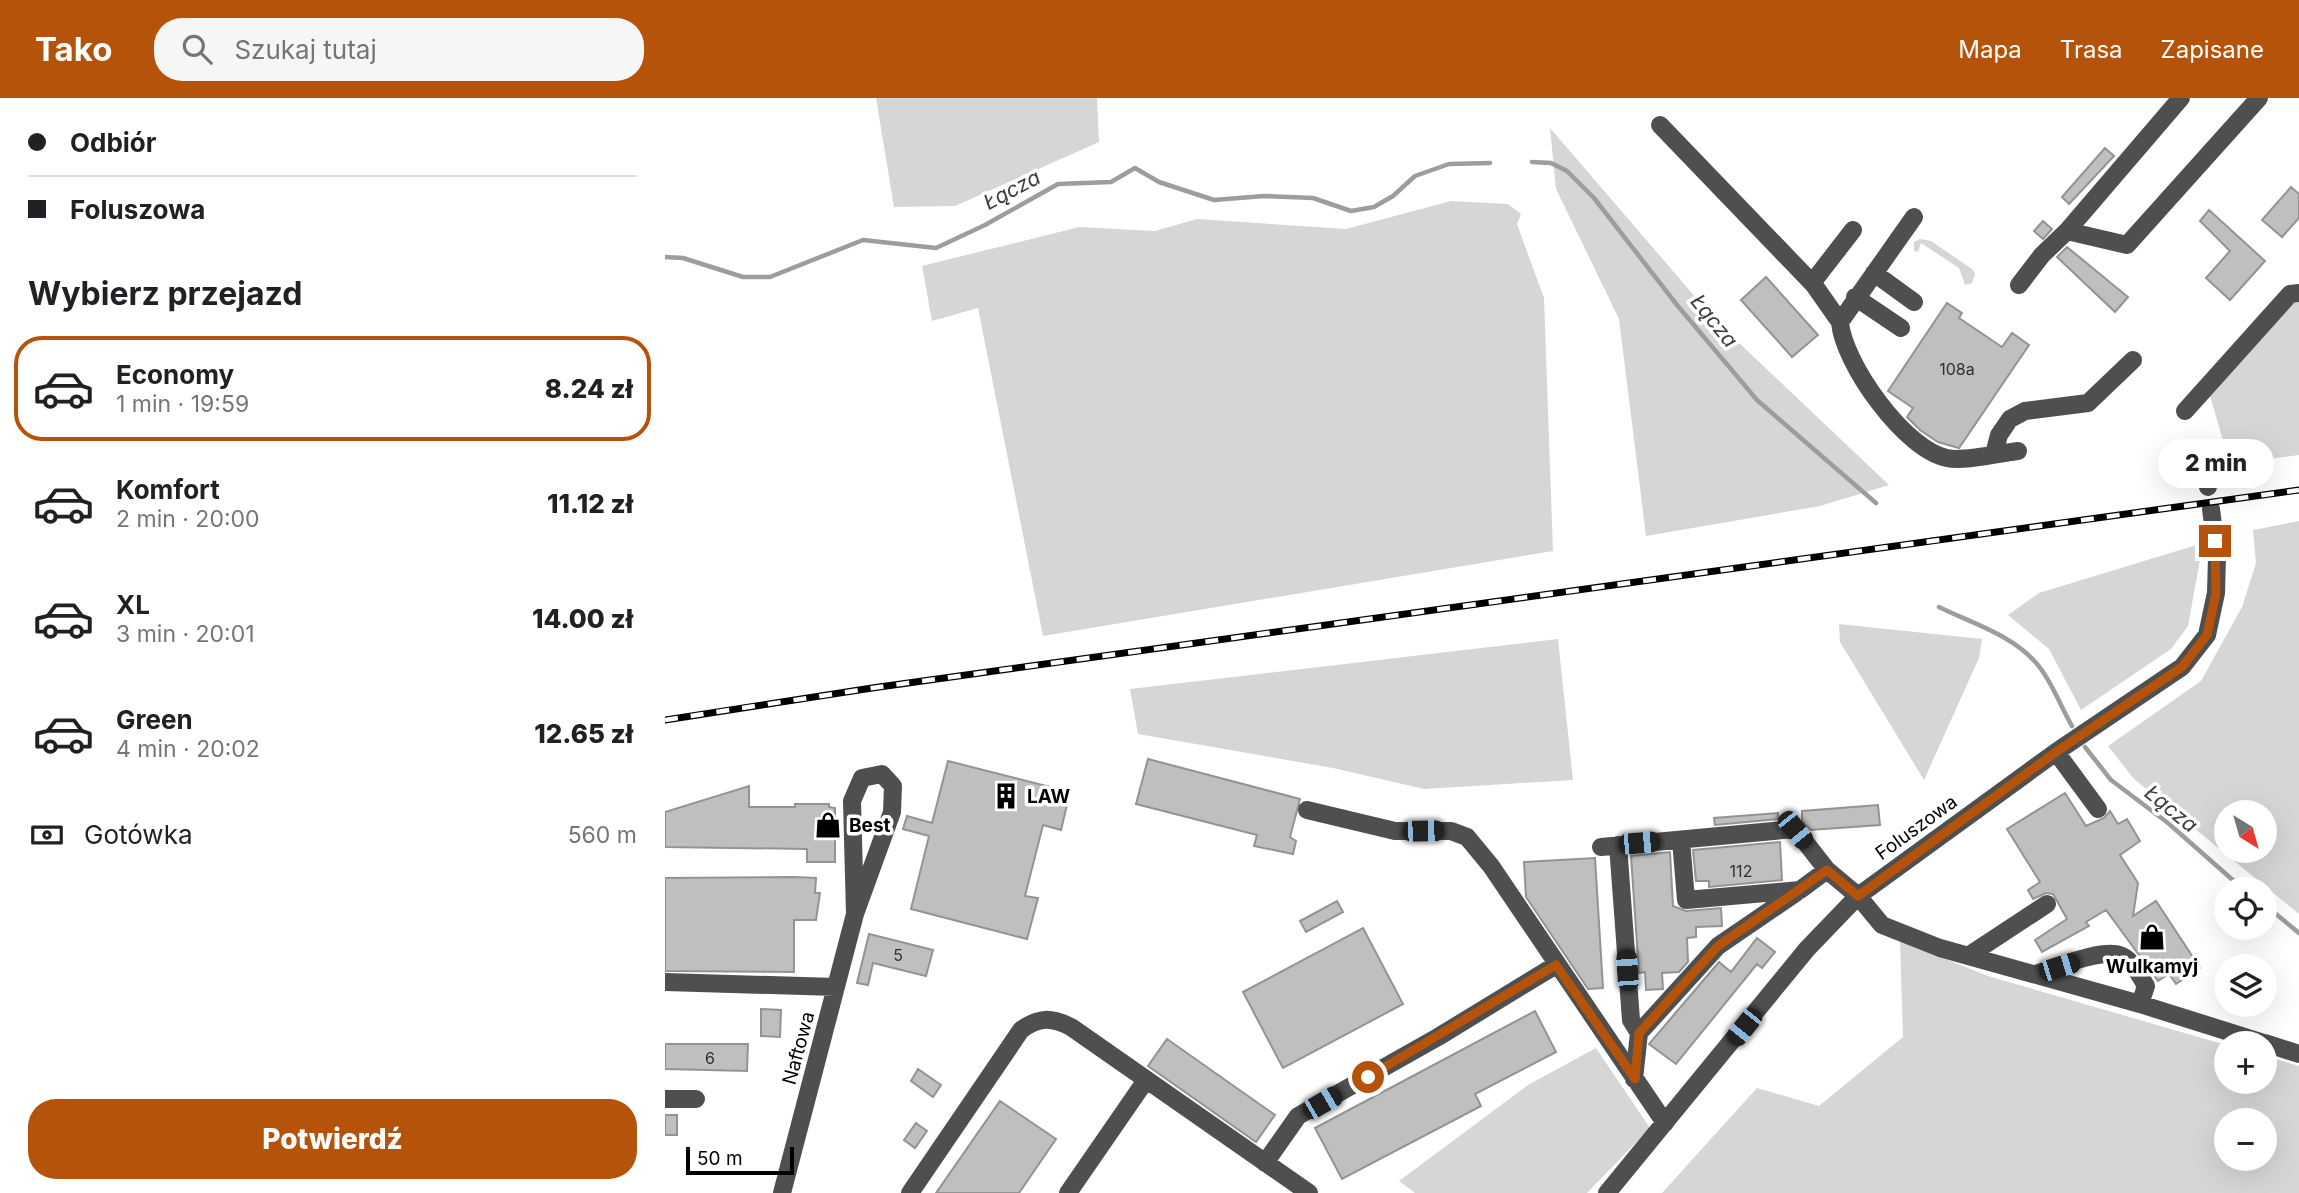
<!DOCTYPE html>
<html lang="pl">
<head>
<meta charset="utf-8">
<style>
  :root { --surface:#fff; --page:#f6f6f6; --text:#202124; --muted:#757577; --line:#e0e0e0; --accent:#b45309 }
  body { margin:0; font-family:Inter,sans-serif; background:var(--page); color:var(--text); height:100vh; display:flex; flex-direction:column; font-size:26px; white-space:nowrap }
  * { box-sizing:border-box; margin:0 }
  p { font-size:23px; color:var(--muted) }
  .icon { flex:none; width:38px; height:38px; fill:none; stroke:currentColor; stroke-width:2; stroke-linecap:round; stroke-linejoin:round }
  .map { position:relative; flex:1; overflow:hidden }
  .sheet { display:flex; flex-direction:column; background:var(--surface); width:665px }
  .sheet>* { flex:none }
  .guide { display:grid; align-content:center; height:154px; padding:0 28px; background:var(--surface) }
  .needle { width:46px; rotate:143deg }
  .controls { position:absolute; left:1549px; top:702px; display:grid; gap:14px }
  .controls a { display:grid; place-items:center; width:63px; height:63px; border-radius:50%; background:var(--surface); box-shadow:0 7px 28px #0002; font-size:35px }
  .scale { position:absolute; left:21px; bottom:18px; width:108px; box-sizing:border-box; padding-left:7px; border:4px solid #000; border-top:0; font-size:19px; line-height:24px; white-space:nowrap; color:#000; -webkit-text-stroke:5px #fff; paint-order:stroke }
  .end { position:absolute; width:32px; height:32px; margin:-16px; border:9px solid #b45309; background:#fff; box-shadow:0 0 0 4px #fff }
  .from { border-radius:50% }
  .bubble { position:absolute; height:49px; border-radius:24px; background:var(--surface); box-shadow:0 7px 28px #0002; font-size:23px; font-weight:800; line-height:49px; text-align:center }
  .car { position:absolute; width:21px; height:42px; margin:-21px -10px; border-radius:9px; box-shadow:0 0 5px 2px #0007; background:linear-gradient(#222 24%,#8ab4d8 0 40%,#222 0 76%,#8ab4d8 0 86%,#222 0) }
  .guide b { display:flex; align-items:center; gap:24px; height:66px; font-size:26px }
  .guide b+b { border-top:2px solid var(--line) }
  .guide i { width:18px; height:18px; background:var(--text) }
  ul { padding:0; list-style:none }
  li { display:flex; align-items:center; gap:21px; height:105px; margin:0 14px 10px; padding:0 14px; border:4px solid transparent; border-radius:28px }
  li div { flex:1 }
  li b { display:block; font-size:26px }
  li em { font-style:normal; font-weight:800 }
  li.active { border-color:var(--accent) }
  li>.icon { width:63px; height:63px; stroke-width:1.5 }
  h2 { padding:0 28px; font-size:32px; line-height:84px }
  .pay { display:flex; align-items:center; gap:18px; height:77px; padding:0 28px; font-size:26px }
  .pay p { margin-inline-start:auto }
  .button { display:flex; gap:14px; margin-top:auto; padding:14px 28px }
  .button a { flex:1; height:80px; border-radius:28px; background:var(--accent); color:#fff; font-size:28px; font-weight:800; line-height:80px; text-align:center }
  header { display:flex; align-items:center; gap:42px; box-sizing:border-box; height:98px; padding:0 35px; background:var(--accent); color:#fff }
  header strong { font-size:33px }
  nav { display:flex; gap:38px; margin-inline-start:auto; font-size:24px }
  .search { width:490px; height:63px; background:var(--page); display:flex; align-items:center; gap:18px; box-sizing:border-box; padding:0 24px; border-radius:28px; color:var(--muted); font-size:26px }
  main { display:flex; flex:1; min-height:0 }
  .map>svg:first-child { display:block }
  .green { fill:#d6d6d6; fill-rule:evenodd }
  .lines { fill:none; stroke-linecap:round; stroke-linejoin:round }
  .stream { stroke:#9d9d9d; stroke-width:4.5 }
  .building { fill:#bfbfbf; stroke:#939393; stroke-width:2 }
  .minor { stroke:#4f4f4f; stroke-width:18 }
  .rail-casing { stroke:#000; stroke-width:7 }
  .rail { stroke:#fff; stroke-width:4.5; stroke-dasharray:13; stroke-linecap:butt }
  .route { stroke:#b45309; stroke-width:9 }
  .labels { text-anchor:middle; stroke-width:7; stroke-linejoin:round; paint-order:stroke }
  .number-label { font-size:16px; fill:#303030 }
  .poi-label { font-size:19px; font-weight:bold; fill:#000; stroke:#fff; text-anchor:start }
  .street-label { font-size:19px; fill:#000; stroke:#fff }
  .water-label { font-size:21px; font-style:italic; fill:#3e3e3e; stroke:#fff }
</style>
</head>
<body>
<header>
<strong>Tako</strong>
<div class="search"><svg class="icon" aria-label="search" viewBox="0 0 24 24"><circle cx="10" cy="10" r="6"/><path d="M15 15l6 6"/></svg>Szukaj tutaj</div>
<nav><a>Mapa</a><a>Trasa</a><a>Zapisane</a></nav>
</header>
<main>
<section class="sheet">
<div class="guide">
<b><i class="from"></i>Odbiór</b>
<b><i></i>Foluszowa</b>
</div>
<h2>Wybierz przejazd</h2>
<ul>
<li class="active"><svg class="icon" aria-label="car" viewBox="0 0 24 24"><path d="M5 17H2v-5l4-1 3-4h7l3 4 3 1v5h-3M9 17h6M6 11h13"/><circle cx="7" cy="17" r="2"/><circle cx="17" cy="17" r="2"/></svg><div><b>Economy</b><p>1 min · 19:59</p></div><em>8.24 zł</em></li>
<li><svg class="icon" aria-label="car" viewBox="0 0 24 24"><path d="M5 17H2v-5l4-1 3-4h7l3 4 3 1v5h-3M9 17h6M6 11h13"/><circle cx="7" cy="17" r="2"/><circle cx="17" cy="17" r="2"/></svg><div><b>Komfort</b><p>2 min · 20:00</p></div><em>11.12 zł</em></li>
<li><svg class="icon" aria-label="car" viewBox="0 0 24 24"><path d="M5 17H2v-5l4-1 3-4h7l3 4 3 1v5h-3M9 17h6M6 11h13"/><circle cx="7" cy="17" r="2"/><circle cx="17" cy="17" r="2"/></svg><div><b>XL</b><p>3 min · 20:01</p></div><em>14.00 zł</em></li>
<li><svg class="icon" aria-label="car" viewBox="0 0 24 24"><path d="M5 17H2v-5l4-1 3-4h7l3 4 3 1v5h-3M9 17h6M6 11h13"/><circle cx="7" cy="17" r="2"/><circle cx="17" cy="17" r="2"/></svg><div><b>Green</b><p>4 min · 20:02</p></div><em>12.65 zł</em></li>
</ul>
<div class="pay"><svg class="icon" aria-label="cash" viewBox="0 0 24 24"><path d="M3 7h18v10H3z"/><circle cx="12" cy="12" r="2"/></svg>Gotówka<p>560 m</p></div>
<div class="button"><a>Potwierdź</a></div>
</section>
<div class="map">
<svg width="1634" height="1095" viewBox="0 0 1634 1095">
  <rect width="100%" height="100%" fill="#fff"/>
  <path class="green" d="M211,0H432L434,44L290,108L229,109Z
    M885,30L1051,223L1224,387L1155,408L981,438L954,221L891,91Z
    M786,103L843,106L856,116L852,126L879,200L888,453L378,538L313,210L267,223L257,168L414,129L490,133L532,121L681,131Z
    M1255,141L1266,143L1307,171L1310,176L1307,185L1300,187L1294,170L1256,145L1253,154L1249,153V144Z
    M1624,202H1634V357L1565,366L1543,291Z
    M1634,423V816L1469,681L1443,648L1536,583L1577,509L1591,465L1588,432ZM1561,714H1600V752H1561Z
    M1538,445L1523,528L1506,551L1416,612L1384,551L1343,517L1374,495Z
    M1174,526L1317,541L1314,560L1259,682L1175,544Z
    M893,541L908,682L759,691L668,670L473,636L465,591Z
    M1235,843L1323,878L1561,947V984H1600V958L1634,968V1095H997L1092,990L1154,1008L1238,939ZM1561,1022H1600V1060H1561Z
    M931,950L985,1030L922,1095H750L734,1083L863,987Z"/>
  <g class="lines">
    <path class="stream" d="M867,64L886,65L902,73L929,100L1012,207L1092,302L1211,405
      M0,159L18,160L78,179H105L198,142L271,150L320,127L393,86L446,84L470,70L494,84L549,102L599,98L648,100L686,113L709,109L728,98L750,78L784,66L825,65
      M1274,509C1306,525 1348,537 1372,566C1387,583 1395,608 1407,628
      M1420,649L1446,682L1503,725L1578,791
      M1600,807L1634,835"/>
  </g>
  <path class="building" d="M1440,50L1449,58L1404,106L1397,99Z
    M1626,89L1634,96V120L1617,139L1597,122Z
    M1544,112L1600,163L1565,202L1541,180L1565,153L1535,123Z
    M1378,123L1387,131L1378,141L1369,133Z
    M1402,149L1463,199L1450,214L1392,159Z
    M1101,179L1153,237L1127,259L1076,202Z
    M1282,205L1297,215L1294,220L1337,249L1347,235L1364,247L1294,350L1273,344L1255,332L1242,319L1248,310L1223,293Z
    M483,661L635,701L625,739L631,743L628,756L589,748L592,737L471,706Z
    M283,663L405,694L396,732L378,727L360,798L373,800L362,841L246,811L264,738L238,731L242,718L267,725Z
    M84,688V709H130V706H164V709L170,710V764H142V751L0,749V714Z
    M1400,695L1421,728L1439,720L1445,713L1453,726L1462,721L1475,743L1455,757L1473,785L1468,818L1491,803L1535,870L1511,886L1504,876L1493,883L1441,812L1421,824L1424,828L1377,854L1370,842L1402,821L1388,796L1381,795L1368,801L1363,792L1375,784L1342,731Z
    M1213,707L1215,727L1145,732L1137,723V713Z
    M1113,715V721L1050,727L1049,720Z
    M1115,744L1117,782L1044,789V783H1031L1028,752Z
    M1005,754L1008,808L1021,813L1056,810L1057,828L1031,829V839L1022,840L1023,864L1014,874L997,875L998,891L981,892L980,874L974,875L966,758Z
    M930,760L938,890L923,891L861,799L859,764Z
    M129,779L151,780L150,795H155L151,822H129V874L0,873V780Z
    M672,803L678,814L641,834L635,823Z
    M698,830L738,906L618,970L578,894Z
    M204,836L268,852L261,878L208,865L203,887L192,885Z
    M1092,840L1110,854L1097,870L1092,866L1011,966L984,946L1054,864L1066,874Z
    M96,911L116,912L115,939L96,938Z
    M870,913L891,954L810,996L816,1008L677,1081L650,1030Z
    M502,941L610,1017L591,1044L483,968Z
    M0,946H83L82,973L0,971Z
    M253,971L276,987L268,999L246,983Z
    M335,1003L391,1041L354,1095H271Z
    M0,1017H12V1037H0Z
    M251,1025L262,1033L250,1050L239,1042Z"/>
  <g class="lines">
    <path class="minor" d="M995,27L1149,187L1175,224
      M1249,119L1175,224C1178,265 1240,352 1282,360C1299,364 1334,355 1353,353
      M1402,133L1516,0
      M1209,175L1249,204
      M1147,185L1188,132
      M1354,187L1377,157L1402,133L1462,147L1594,0
      M1190,199L1236,230
      M1520,313L1625,196L1634,195
      M1329,356L1334,337L1345,321L1360,313L1423,305L1468,262
      M1538,366L1543,389
      M1391,654L1433,711
      M642,712L730,733H786L802,739L826,768L1000,1025
      M953,747L966,922L974,935
      M936,749L1130,731L1162,772L1135,792L1021,802L1016,742
      M1162,772L1193,798L1217,827L1275,850L1475,906L1599,945
      M1306,856L1382,806
      M1370,876C1390,870 1439,849 1457,858C1468,863 1475,878 1481,888L1475,906
      M0,884L171,889
      M1600,945L1634,956
      M969,981L974,935L1053,848L1132,794
      M0,1001H31
      M600,1065L633,1018L773,939L891,867
      M117,1095L190,816L227,714L228,688L217,676L197,680L187,703L190,816
      M245,1095L356,932C374,919 386,919 406,929L644,1095
      M403,1095L481,982
      M942,1095L1142,851L1193,798L1391,654L1517,569L1542,537L1551,495L1552,459L1546,411"/>
    <g class="rail-casing">
      <path id="rail" d="M0,622L207,590L1634,392"/>
    </g>
    <use href="#rail" class="rail"/>
  </g>
  <g class="lines">
    <path class="route" d="M703,979L891,867L970,981L974,935L1053,848L1162,772L1193,798L1391,654L1517,569L1542,537L1551,495L1550,443"/>
  </g>
  <defs>
    <g id="building-bare" transform="scale(2.1)"><path d="M-4-6H4V6H1V3H-1V6H-4ZM-2.5-4.3h1.7v1.8h-1.7ZM.8-4.3h1.7v1.8H.8ZM-2.5-1h1.7V.8h-1.7ZM.8-1h1.7V.8H.8Z" fill="#000" stroke="#fff" stroke-width="2.5" paint-order="stroke"/></g>
    <g id="shop-bare" transform="scale(2.1)"><path d="M-5-2.5h2.3a2.7 3.5 0 0 1 5.4 0H5L5.5 6h-11ZM-1.5-2.5h3a1.5 2.3 0 0 0-3 0Z" fill="#000" stroke="#fff" stroke-width="2.5" paint-order="stroke"/></g>
  </defs>
  <g fill-rule="evenodd">
    <use href="#building-bare" x="341" y="698"/>
    <use href="#shop-bare" x="163" y="727"/>
    <use href="#shop-bare" x="1487" y="839"/>
  </g>
  <g class="labels">
    <g class="number-label">
      <text x="1292" y="277">108a</text>
      <text x="1076" y="779">112</text>
      <text x="233" y="863">5</text>
      <text x="45" y="966">6</text>
    </g>
    <g class="poi-label">
      <text x="362" y="705">LAW</text>
      <text x="184" y="734">Best</text>
      <text x="1487" y="875" text-anchor="middle">Wulkamyj</text>
    </g>
    <g class="street-label">
      <text transform="translate(1251 729) rotate(-36)" y="7">Foluszowa</text>
      <text transform="translate(133 950) rotate(-75)" y="7">Naftowa</text>
    </g>
    <g class="water-label">
      <text transform="translate(347 92) rotate(-28)" y="7">Łącza</text>
      <text transform="translate(1049 223) rotate(51)" y="7">Łącza</text>
      <text transform="translate(1506 711) rotate(39)" y="7">Łącza</text>
    </g>
  </g>
</svg>
<div class="controls">
<a><svg class="needle" viewBox="-14 -14 28 28"><path d="M0-13l5 13h-10z" fill="#e53935"/><path d="M0 13l5-13h-10z" fill="#757577"/></svg></a>
<a><svg class="icon" aria-label="locate" viewBox="0 0 24 24"><circle cx="12" cy="12" r="6"/><path d="M12 2v4M12 18v4M2 12h4M18 12h4"/></svg></a>
<a><svg class="icon" aria-label="layers" viewBox="0 0 24 24"><path d="M12 4l9 5-9 5-9-5zM3 14l9 5 9-5"/></svg></a>
<a>+</a>
<a>−</a>
</div>
<div class="scale">50 m</div>
<i class="end from" style="left:703px;top:979px"></i>
<i class="end" style="left:1550px;top:443px"></i>
<div class="bubble" style="left:1493px;top:341px;width:116px">2 min</div>
<i class="car" style="left:1130px;top:732px;rotate:141deg"></i>
<i class="car" style="left:758px;top:733px;rotate:89deg"></i>
<i class="car" style="left:974px;top:745px;rotate:85deg"></i>
<i class="car" style="left:1394px;top:869px;rotate:73deg"></i>
<i class="car" style="left:962px;top:872px;rotate:356deg"></i>
<i class="car" style="left:1079px;top:929px;rotate:219deg"></i>
<i class="car" style="left:657px;top:1005px;rotate:60deg"></i>
</div>
</main>
</body>
</html>
